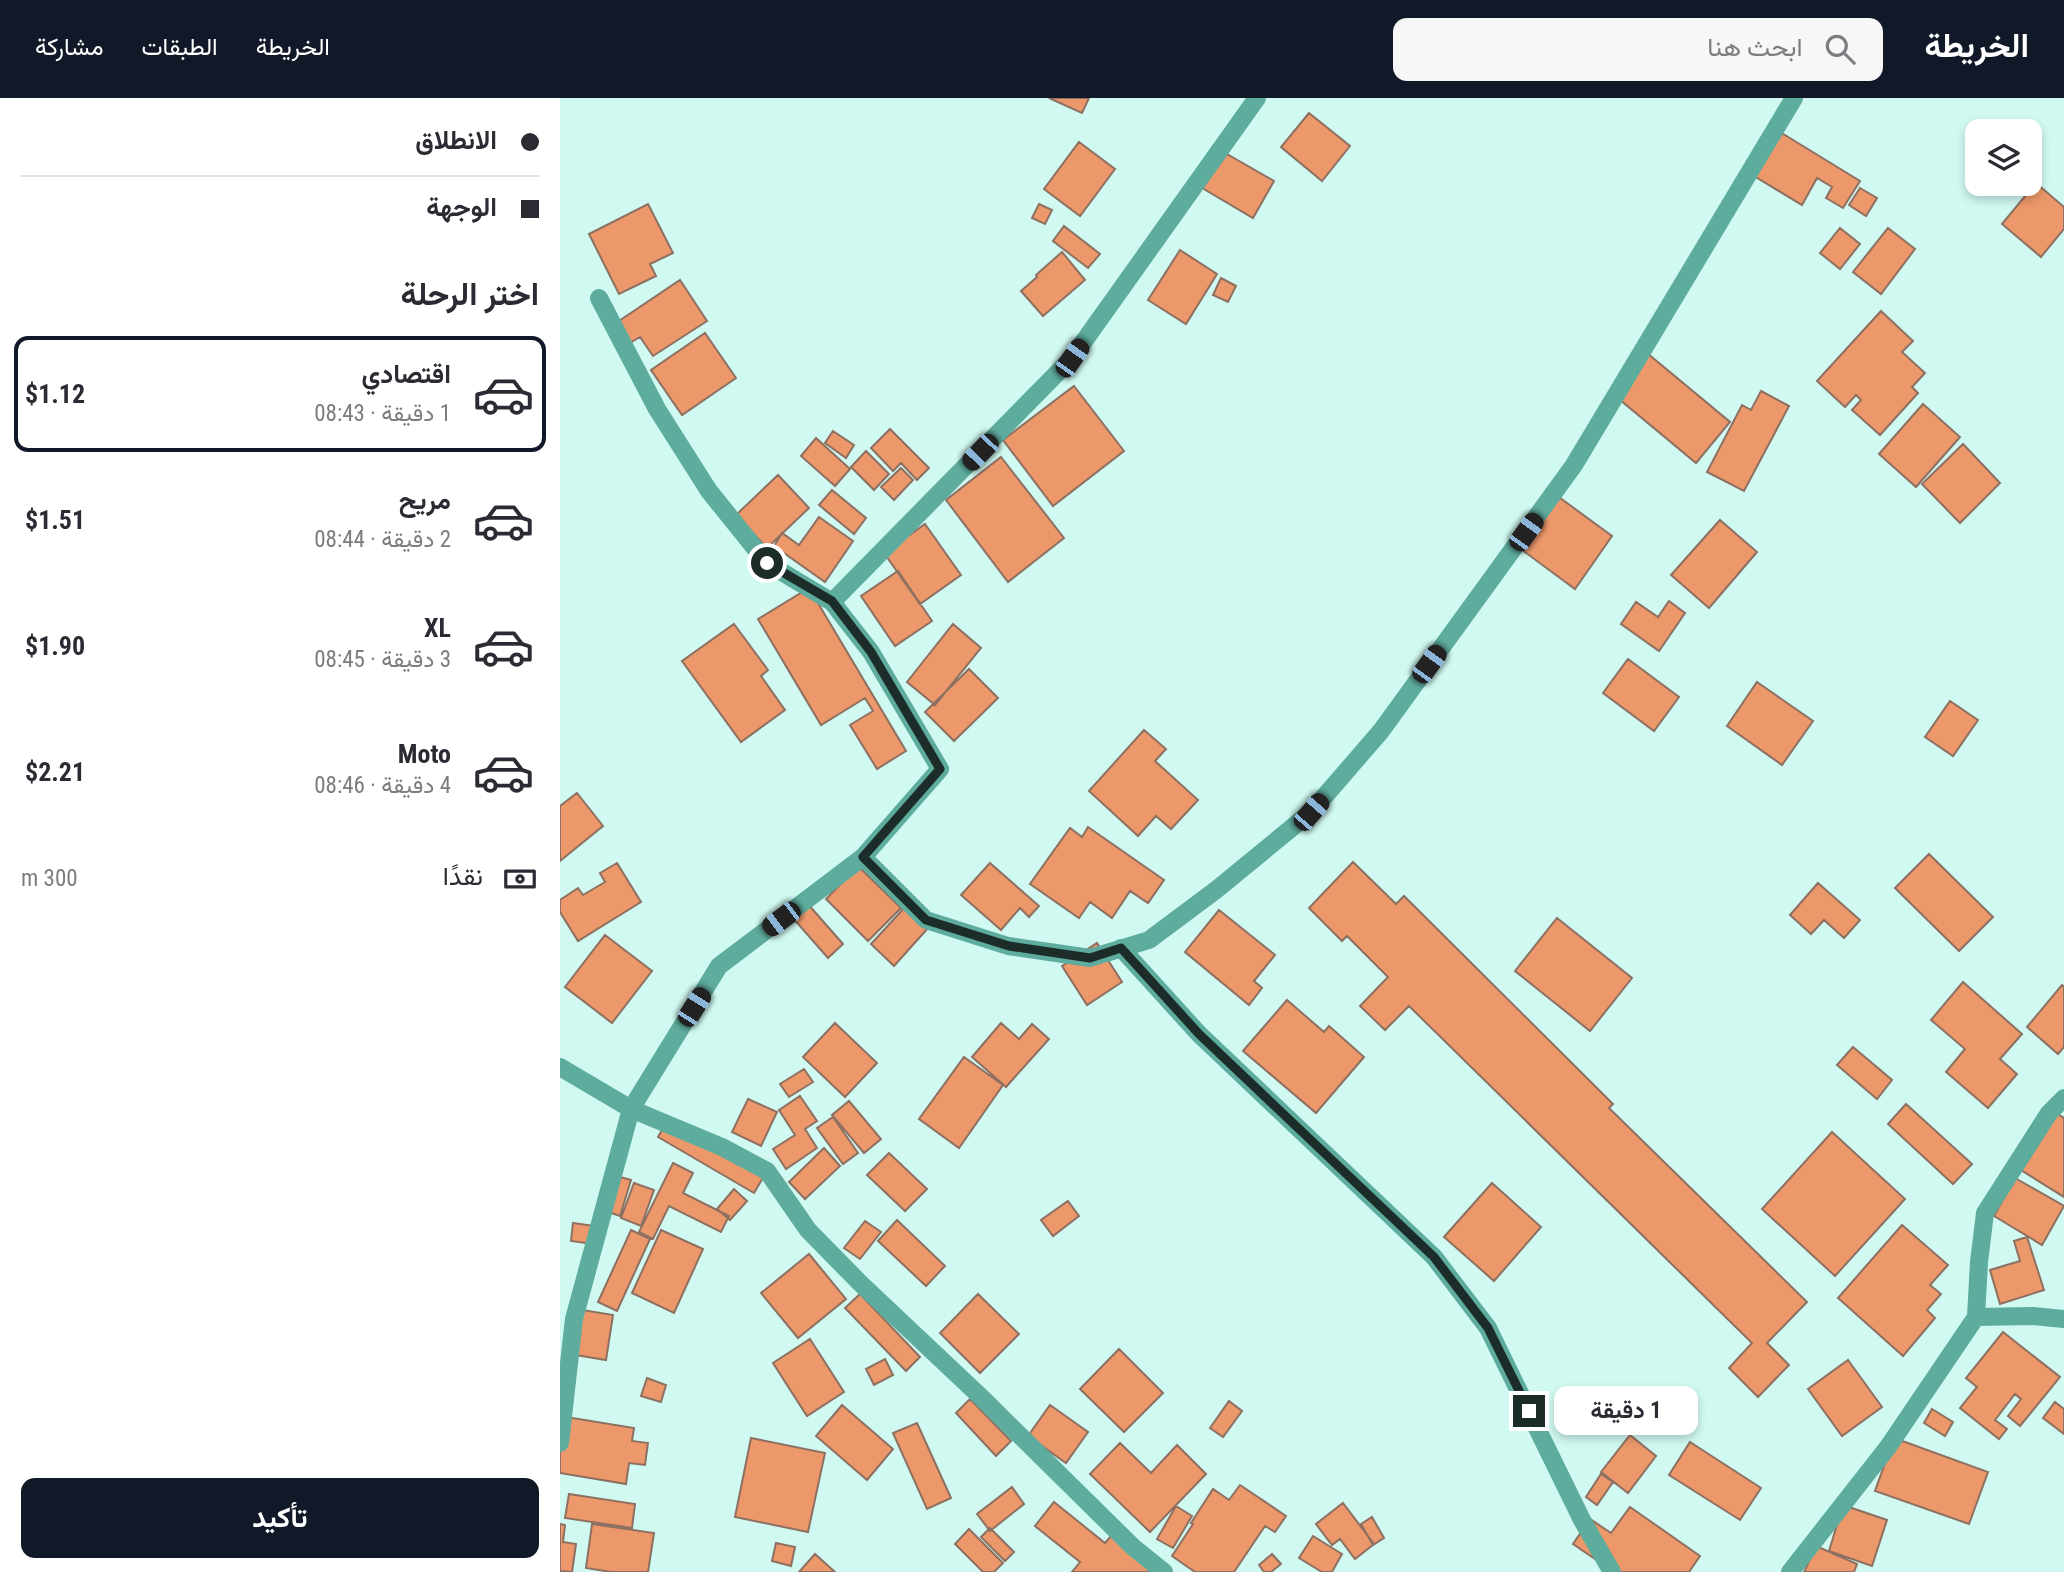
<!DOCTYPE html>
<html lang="ar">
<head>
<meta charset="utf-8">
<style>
  :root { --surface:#fff; --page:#f7f7f7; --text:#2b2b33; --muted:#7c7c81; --line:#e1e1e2; --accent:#111827 }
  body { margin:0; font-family:"Roboto Condensed",Vazirmatn,sans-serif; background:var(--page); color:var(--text); direction:rtl; height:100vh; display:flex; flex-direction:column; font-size:26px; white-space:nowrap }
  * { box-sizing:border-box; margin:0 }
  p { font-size:23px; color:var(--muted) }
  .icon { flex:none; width:38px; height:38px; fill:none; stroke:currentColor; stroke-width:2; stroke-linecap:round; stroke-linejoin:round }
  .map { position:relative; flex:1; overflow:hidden; direction:ltr }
  .panel { display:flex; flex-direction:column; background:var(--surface); width:560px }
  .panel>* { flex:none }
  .guide { display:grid; align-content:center; height:154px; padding:0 21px; background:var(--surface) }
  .fabs { position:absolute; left:1405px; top:21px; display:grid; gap:14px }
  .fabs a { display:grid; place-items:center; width:77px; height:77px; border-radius:14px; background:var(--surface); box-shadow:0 4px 10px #0003; font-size:35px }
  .end { position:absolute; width:32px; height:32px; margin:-16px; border:9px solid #1c2c29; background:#fff; box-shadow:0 0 0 4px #fff }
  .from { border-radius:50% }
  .bubble { position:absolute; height:49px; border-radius:14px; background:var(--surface); box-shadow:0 4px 10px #0003; font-size:23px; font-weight:700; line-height:49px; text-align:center; direction:rtl }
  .car { position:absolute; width:21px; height:42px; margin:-21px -10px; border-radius:9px; box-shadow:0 0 5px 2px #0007; background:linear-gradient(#222 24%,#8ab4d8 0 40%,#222 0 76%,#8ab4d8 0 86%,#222 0) }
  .guide b { display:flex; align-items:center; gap:24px; height:66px; font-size:26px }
  .guide b+b { border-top:2px solid var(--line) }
  .guide i { width:18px; height:18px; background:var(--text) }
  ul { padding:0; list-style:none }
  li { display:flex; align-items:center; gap:21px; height:116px; margin:0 14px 10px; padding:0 7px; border:4px solid transparent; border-radius:14px }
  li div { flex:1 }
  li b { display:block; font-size:26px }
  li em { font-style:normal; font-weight:700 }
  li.current { border-color:var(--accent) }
  li>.icon { width:63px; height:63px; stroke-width:1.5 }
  h2 { padding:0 21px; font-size:32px; line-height:84px }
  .pay { display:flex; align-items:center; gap:18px; height:77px; padding:0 21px; font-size:26px }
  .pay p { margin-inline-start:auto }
  .cta { display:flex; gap:14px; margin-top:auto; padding:14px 21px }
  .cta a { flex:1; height:80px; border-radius:14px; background:var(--accent); color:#fff; font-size:28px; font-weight:700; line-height:80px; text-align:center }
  header { display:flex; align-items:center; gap:42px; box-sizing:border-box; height:98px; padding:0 35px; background:var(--accent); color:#fff }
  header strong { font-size:33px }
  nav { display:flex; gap:38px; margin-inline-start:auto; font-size:24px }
  .search { width:490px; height:63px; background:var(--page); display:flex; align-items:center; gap:18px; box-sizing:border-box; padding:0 24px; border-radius:14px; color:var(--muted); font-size:26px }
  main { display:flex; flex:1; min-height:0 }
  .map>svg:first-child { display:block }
  .building { fill:#ec986a; stroke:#8d7061; stroke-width:2 }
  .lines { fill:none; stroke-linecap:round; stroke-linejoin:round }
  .minor { stroke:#5eac9e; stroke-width:18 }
  .route { stroke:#1c2c29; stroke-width:9 }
</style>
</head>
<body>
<header>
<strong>الخريطة</strong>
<div class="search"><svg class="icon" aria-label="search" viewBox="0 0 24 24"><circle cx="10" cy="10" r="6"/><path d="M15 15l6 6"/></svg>ابحث هنا</div>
<nav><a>الخريطة</a><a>الطبقات</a><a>مشاركة</a></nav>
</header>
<main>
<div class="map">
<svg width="1504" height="1474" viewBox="0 0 1504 1474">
  <rect width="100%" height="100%" fill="#d0f9f1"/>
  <path class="building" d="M489,0H529L522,15Z
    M749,15L790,48L762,83L721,49Z
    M1220,34L1300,83L1283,110L1266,100L1272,89L1257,80L1242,107L1194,78Z
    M519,44L555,71L520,118L484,91Z
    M653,48L714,83L693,120L632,84Z
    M1476,85L1504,109V131L1481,159L1442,126Z
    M1300,90L1317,100L1306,118L1289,107Z
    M88,106L113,155L90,166L96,178L59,196L29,136Z
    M479,106L492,112L485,126L472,120Z
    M504,128L540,156L528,170L493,143Z
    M1280,130L1300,146L1280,171L1260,155Z
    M1328,130L1355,151L1321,196L1293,174Z
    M620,152L657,176L626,226L588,202Z
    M502,154L525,182L483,218L461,193L477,179L476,177Z
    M661,180L676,188L668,204L653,197Z
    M120,182L147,223L93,258L80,239L70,245L56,225Z
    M1321,213L1353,243L1342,254L1365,275L1352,289L1358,295L1320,337L1292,312L1301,302L1296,297L1285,309L1257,283Z
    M145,235L176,280L122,317L91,272Z
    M1087,255L1170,324L1136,365L1053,296Z
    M514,288L564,353L493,408L443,342Z
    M1201,293L1229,308L1184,393L1147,374L1182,307L1191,312Z
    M1363,306L1400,339L1356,389L1319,356Z
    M330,331L369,370L357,382L341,365L333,373L311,350Z
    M273,333L294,347L286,360L265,345Z
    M256,340L290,371L275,388L241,358Z
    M1403,346L1440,385L1400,425L1362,386Z
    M306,353L329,376L314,392L291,369Z
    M441,359L504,440L448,484L386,402Z
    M341,370L353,382L334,402L321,389Z
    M218,377L249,410L207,450L176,417Z
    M272,392L306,420L294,436L259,407Z
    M992,394L1052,438L1015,491L954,446Z
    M259,419L293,443L265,484L214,448L222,435L239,447Z
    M1160,422L1197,454L1149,510L1111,477Z
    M365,426L401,477L360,506L324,455Z
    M338,473L372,523L335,548L301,498Z
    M249,490L346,653L317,671L290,627L313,613L305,600L261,627L198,521Z
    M1109,503L1125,515L1099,553L1061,526L1076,504L1098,519Z
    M174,526L208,572L201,578L225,612L181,644L122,563Z
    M393,526L421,550L375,607L347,584Z
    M1068,561L1119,599L1094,633L1043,595Z
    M409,571L438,600L394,643L365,614Z
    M1197,584L1253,623L1222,667L1167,628Z
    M1390,603L1418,622L1393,658L1365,639Z
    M584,632L606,651L595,663L638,702L611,731L596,718L578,738L529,693Z
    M17,695L43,728L0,763V708Z
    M528,729L604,782L588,805L570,793L552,820L530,804L519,820L470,786L510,730L522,739Z
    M1369,756L1433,819L1399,853L1335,790Z
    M793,764L836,806L844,798L1053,1006L1049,1010L1247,1204L1207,1245L1229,1267L1198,1299L1169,1270L1192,1245L849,908L825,932L800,908L828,879L787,838L782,843L749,810Z
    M57,765L81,804L18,843L0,814V802L18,790L23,797L45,784L40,775Z
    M430,765L479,808L469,819L460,810L441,832L401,797Z
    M298,768L341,810L308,843L266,801Z
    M1258,785L1300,822L1284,840L1264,822L1251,836L1230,817Z
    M247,805L283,846L268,860L232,819Z
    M346,808L369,829L334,868L311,846Z
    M659,812L715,857L694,883L702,890L689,907L625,854Z
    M997,820L1072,880L1030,933L955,873Z
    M45,837L92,873L52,925L5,889Z
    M537,845L562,884L527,907L502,868Z
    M1403,884L1462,936L1440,961L1457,976L1428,1010L1386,974L1405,951L1371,922Z
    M1502,887L1504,889V949L1498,956L1467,929Z
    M727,902L764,934L769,928L804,959L756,1015L683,953Z
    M275,925L317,965L285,999L243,959Z
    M441,925L459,941L472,926L489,941L446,989L412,959Z
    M1293,949L1332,982L1317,1001L1277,967Z
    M404,959L443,987L399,1050L359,1021Z
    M244,971L253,984L229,999L220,986Z
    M240,998L257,1023L245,1031L257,1050L226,1071L213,1051L235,1037L219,1012Z
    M188,1001L217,1014L201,1048L172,1034Z
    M289,1003L321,1041L304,1055L272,1017Z
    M1346,1006L1412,1066L1393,1086L1328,1026Z
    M1491,1012L1504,1020V1099L1456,1069Z
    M273,1019L298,1055L283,1066L257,1030Z
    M108,1022L204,1078L194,1095L98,1039Z
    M1272,1034L1345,1101L1275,1178L1202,1111Z
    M264,1050L280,1068L245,1101L229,1084Z
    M329,1055L367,1091L345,1113L307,1077Z
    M113,1065L133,1075L123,1095L169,1118L161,1134L109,1108L93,1141L79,1134Z
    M53,1077L71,1082L60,1118L42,1112Z
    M1455,1080L1504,1108L1482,1147L1434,1118Z
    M74,1085L94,1092L81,1128L61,1120Z
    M932,1085L981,1129L934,1183L884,1139Z
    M174,1091L187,1103L170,1122L157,1111Z
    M508,1103L519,1118L493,1138L481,1122Z
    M337,1122L385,1168L366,1188L318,1143Z
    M305,1123L321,1134L300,1161L284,1150Z
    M13,1125L35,1128L33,1146L11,1143Z
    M1342,1127L1388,1167L1370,1187L1381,1196L1367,1212L1375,1220L1343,1258L1278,1200Z
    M71,1132L90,1141L57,1213L38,1204Z
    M101,1132L143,1151L114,1215L72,1195Z
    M1467,1139L1484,1192L1440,1206L1430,1172L1460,1163L1454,1143Z
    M249,1156L286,1201L238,1240L201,1195Z
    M300,1196L360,1259L346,1273L285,1210Z
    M418,1196L459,1236L420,1275L380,1235Z
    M10,1210L53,1217L46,1262L3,1255Z
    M1443,1234L1500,1279L1460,1328L1448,1318L1461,1301L1455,1296L1435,1322L1447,1331L1439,1341L1400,1310L1417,1289L1406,1280Z
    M250,1241L284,1294L247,1318L213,1265Z
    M559,1251L603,1295L564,1334L520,1291Z
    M325,1261L333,1277L314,1287L306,1271Z
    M1288,1262L1322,1309L1282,1338L1248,1291Z
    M87,1280L106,1287L101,1304L81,1298Z
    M410,1301L451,1343L436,1358L396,1315Z
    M669,1303L682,1313L663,1339L650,1330Z
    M1495,1304L1504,1311V1336L1483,1320Z
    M282,1307L333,1351L307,1382L256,1338Z
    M490,1307L528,1334L506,1365L468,1338Z
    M1372,1311L1393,1324L1385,1338L1364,1325Z
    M0,1318L74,1330L72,1343L88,1345L85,1367L69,1365L66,1386L0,1375Z
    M357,1325L391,1400L367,1411L333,1335Z
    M1070,1337L1096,1358L1068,1395L1041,1374Z
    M191,1340L265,1355L248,1434L175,1419Z
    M1334,1340L1428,1374L1409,1426L1315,1393Z
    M1130,1344L1201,1390L1180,1422L1109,1377Z
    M560,1345L591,1375L617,1347L646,1376L590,1434L530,1376Z
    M1041,1376L1053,1384L1037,1407L1026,1399Z
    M680,1387L726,1418L715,1434L705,1428L674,1474H635L612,1458L633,1426L631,1425L653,1391L669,1402Z
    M452,1389L464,1406L430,1433L417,1416Z
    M9,1396L75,1406L72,1430L5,1420Z
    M494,1404L545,1445L551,1438L594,1474H512L520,1464L475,1428Z
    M783,1405L814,1446L795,1461L780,1441L772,1447L756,1426Z
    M1283,1407L1327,1422L1312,1468L1269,1453Z
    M616,1408L632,1418L613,1450L597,1441Z
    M1070,1409L1140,1458L1129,1474H1054L1013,1446L1030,1421L1051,1435Z
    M812,1419L824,1440L813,1447L801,1426Z
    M0,1426L5,1427L3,1444L16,1446L12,1474L0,1473Z
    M32,1426L94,1435L88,1474H51L26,1470Z
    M430,1430L454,1454L445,1463L421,1439Z
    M409,1431L443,1465L434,1474H423L395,1446Z
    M753,1438L782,1456L772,1474H762L739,1460Z
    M216,1445L235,1449L231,1468L212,1463Z
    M1256,1448L1297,1466L1294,1474H1244Z
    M255,1456L275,1474H239Z
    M712,1456L721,1466L711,1474H704L699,1467Z"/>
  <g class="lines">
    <path class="minor" d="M39,200L97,311L149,393L207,465L272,504
      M303,759L366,822L448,848L530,860L589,842L656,792L751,714L821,633L1014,367L1234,0
      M561,850L639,936L874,1159L928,1230L1022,1422L1052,1474
      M0,969L71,1011L162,1049L207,1073L248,1132L300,1185L422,1300L573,1449L604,1474
      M1416,1219L1473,1218L1504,1221
      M0,1345L14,1221L71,1011L159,868L303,759L380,671L311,554L272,504L512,260L697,0
      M1230,1474L1328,1349L1416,1219L1419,1164L1425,1115L1489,1015L1504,1000"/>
  </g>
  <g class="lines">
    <path class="route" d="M207,465L272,503L311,554L380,671L303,759L366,822L449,848L530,860L561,850L639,936L874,1159L928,1230L969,1313"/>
  </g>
</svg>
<div class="fabs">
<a><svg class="icon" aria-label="layers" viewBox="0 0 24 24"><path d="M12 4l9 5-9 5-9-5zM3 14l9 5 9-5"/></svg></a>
</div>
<i class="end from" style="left:207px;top:465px"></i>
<i class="end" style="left:969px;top:1313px"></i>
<div class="bubble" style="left:994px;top:1288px;width:144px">1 دقيقة</div>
<i class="car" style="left:512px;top:260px;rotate:35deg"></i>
<i class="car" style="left:420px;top:354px;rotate:224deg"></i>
<i class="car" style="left:966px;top:434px;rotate:36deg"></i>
<i class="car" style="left:869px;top:566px;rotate:36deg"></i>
<i class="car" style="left:751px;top:714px;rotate:41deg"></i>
<i class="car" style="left:221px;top:821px;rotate:233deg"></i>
<i class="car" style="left:134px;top:909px;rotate:32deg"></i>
</div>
<section class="panel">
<div class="guide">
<b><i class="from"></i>الانطلاق</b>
<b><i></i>الوجهة</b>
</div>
<h2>اختر الرحلة</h2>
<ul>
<li class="current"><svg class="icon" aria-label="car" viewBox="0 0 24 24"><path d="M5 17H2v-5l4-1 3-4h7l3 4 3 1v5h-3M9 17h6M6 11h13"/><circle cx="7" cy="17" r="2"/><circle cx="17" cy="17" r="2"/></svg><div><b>اقتصادي</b><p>1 دقيقة · 08:43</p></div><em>$1.12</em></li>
<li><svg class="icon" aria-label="car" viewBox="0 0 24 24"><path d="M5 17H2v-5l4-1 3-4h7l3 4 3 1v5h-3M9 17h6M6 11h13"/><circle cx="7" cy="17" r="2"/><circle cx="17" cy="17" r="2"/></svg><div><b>مريح</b><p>2 دقيقة · 08:44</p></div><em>$1.51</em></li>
<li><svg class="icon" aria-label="car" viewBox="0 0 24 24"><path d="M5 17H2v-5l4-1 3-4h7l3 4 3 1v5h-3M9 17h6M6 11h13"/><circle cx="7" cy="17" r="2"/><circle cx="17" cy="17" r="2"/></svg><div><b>XL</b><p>3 دقيقة · 08:45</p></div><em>$1.90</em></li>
<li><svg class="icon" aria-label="car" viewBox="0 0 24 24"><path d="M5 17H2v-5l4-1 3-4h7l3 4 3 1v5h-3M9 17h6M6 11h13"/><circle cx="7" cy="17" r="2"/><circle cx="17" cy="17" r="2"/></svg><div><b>Moto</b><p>4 دقيقة · 08:46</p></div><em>$2.21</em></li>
</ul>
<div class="pay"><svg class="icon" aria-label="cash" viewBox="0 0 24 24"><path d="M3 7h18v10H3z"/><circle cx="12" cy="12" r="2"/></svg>نقدًا<p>300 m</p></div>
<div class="cta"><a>تأكيد</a></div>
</section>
</main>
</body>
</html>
